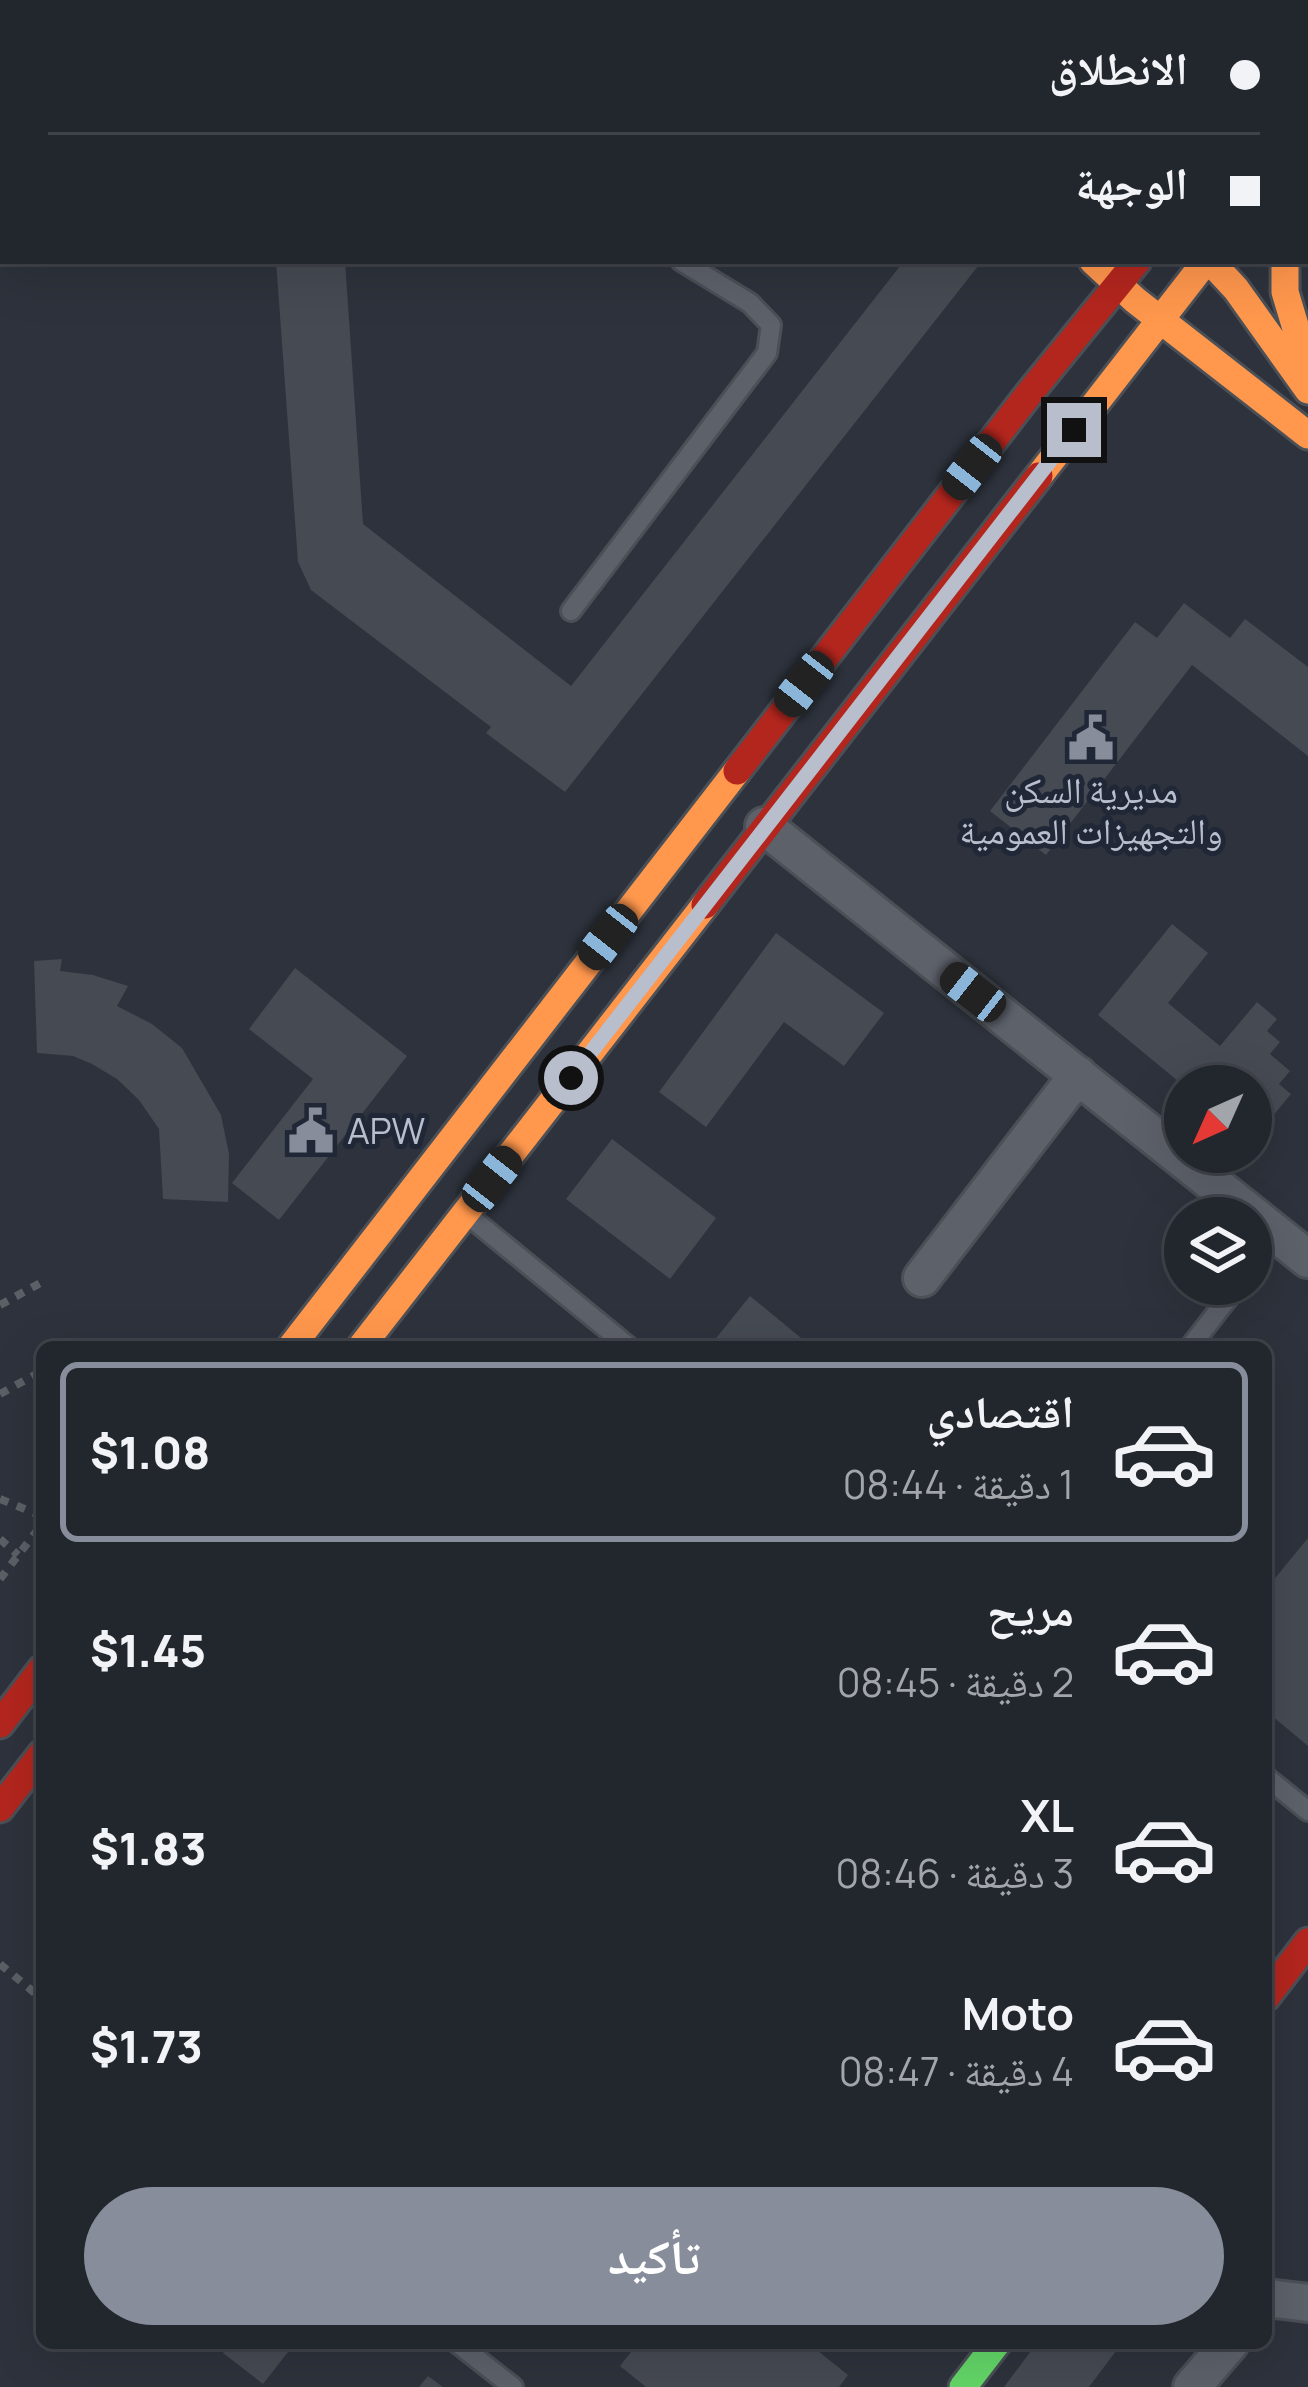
<!DOCTYPE html>
<html lang="ar">
<head>
<meta charset="utf-8">
<style>
  :root { --surface:#22262d; --page:#2e3239; --text:#f1f3f6; --muted:#a2a5aa; --line:#3f4349; --accent:#878d9a }
  body { margin:0; font-family:Manrope,"Noto Naskh Arabic",sans-serif; background:var(--page); color:var(--text); direction:rtl; height:100vh; display:flex; flex-direction:column; font-size:45px; white-space:nowrap }
  * { box-sizing:border-box; margin:0 }
  p { font-size:39px; color:var(--muted) }
  .icon { flex:none; width:66px; height:66px; fill:none; stroke:currentColor; stroke-width:2; stroke-linecap:round; stroke-linejoin:round }
  .map { position:relative; flex:1; overflow:hidden; direction:ltr }
  .details { position:absolute; left:36px; top:1341px; width:1236px; height:1008px; display:flex; flex-direction:column; background:var(--surface); border-radius:18px; box-shadow:0 12px 48px #0002,0 0 0 3px var(--line); direction:rtl }
  .details>* { flex:none }
  .guide { position:absolute; left:0px; top:0px; width:1308px; height:264px; box-shadow:0 12px 48px #0002,0 0 0 3px var(--line); direction:rtl; display:grid; align-content:center; height:264px; padding:0 48px; background:var(--surface) }
  .needle { width:78px; rotate:225deg }
  .tools { position:absolute; left:1164px; top:1065px; display:grid; gap:24px }
  .tools a { display:grid; place-items:center; width:108px; height:108px; border-radius:50%; background:var(--surface); box-shadow:0 12px 48px #0002,0 0 0 3px var(--line); font-size:60px }
  .end { position:absolute; width:54px; height:54px; margin:-27px; border:15px solid #b8becc; background:#111; box-shadow:0 0 0 6px #111 }
  .from { border-radius:50% }
  .car { position:absolute; width:36px; height:72px; margin:-36px -18px; border-radius:15px; box-shadow:0 0 9px 3px #0007; background:linear-gradient(#222 24%,#8ab4d8 0 40%,#222 0 76%,#8ab4d8 0 86%,#222 0) }
  .guide b { display:flex; align-items:center; gap:42px; height:114px; font-size:45px }
  .guide b+b { border-top:3px solid var(--line) }
  .guide i { width:30px; height:30px; background:var(--text) }
  ul { padding:21px 0 0; list-style:none }
  li { display:flex; align-items:center; gap:36px; height:180px; margin:0 24px 18px; padding:0 24px; border:6px solid transparent; border-radius:18px }
  li div { flex:1 }
  li b { display:block; font-size:45px }
  li em { font-style:normal; font-weight:800 }
  li.active { border-color:var(--accent) }
  li>.icon { width:108px; height:108px; stroke-width:1.5 }
  .primary-button { display:flex; gap:24px; margin-top:auto; padding:24px 48px }
  .primary-button a { flex:1; height:138px; border-radius:72px; background:var(--accent); color:#fff; font-size:48px; font-weight:800; line-height:138px; text-align:center }
  .map>svg:first-child { display:block }
  .building { fill:#464a52 }
  .lines { fill:none; stroke-linecap:round; stroke-linejoin:round }
  .lane-casing { stroke:#4b4f56; stroke-width:24 }
  .street-casing { stroke:#4b4f56; stroke-width:42 }
  .fast-casing { stroke:#4b4f56; stroke-width:33 }
  .slow-casing { stroke:#4b4f56; stroke-width:33 }
  .jam-casing { stroke:#4b4f56; stroke-width:33 }
  .path { stroke:#5b6066; stroke-width:8; stroke-dasharray:9 9; stroke-linecap:butt }
  .lane { stroke:#5d616a; stroke-width:18 }
  .street { stroke:#5d616a; stroke-width:36 }
  .fast { stroke:#63d668; stroke-width:27 }
  .slow { stroke:#ff974d; stroke-width:27 }
  .jam { stroke:#b3261e; stroke-width:27 }
  .route { stroke:#b8becc; stroke-width:15 }
  .labels { text-anchor:middle; stroke-width:10; stroke-linejoin:round; paint-order:stroke }
  .poi-label { font-size:36px; fill:#b8becc; stroke:#202737 }
</style>
</head>
<body>
<div class="map">
<svg width="1308" height="2387" viewBox="0 0 1308 2387">
  <rect width="100%" height="100%" fill="#2d323c"/>
  <path class="building" d="M276,261H345L363,524L571,686L904,261H982L565,792L486,733L491,727L311,590L298,562Z
    M1184,603L1230,638L1245,619L1308,667V756L1192,665L1046,855L990,811L1135,622L1157,638Z
    M1172,924L1208,953L1168,1003L1220,1046L1257,1002L1277,1019L1267,1031L1280,1042L1270,1054L1290,1071L1279,1084L1291,1094L1272,1117L1263,1110L1251,1125V1086H1184L1098,1015Z
    M776,933L884,1013L844,1066L784,1022L706,1127L659,1092Z
    M62,959L60,971L93,975L128,986L117,1006L152,1024L182,1048L221,1115L229,1154L228,1202L163,1199L159,1129L139,1100L117,1079L92,1064L73,1056L37,1053L34,961Z
    M295,968L407,1056L279,1220L232,1183L313,1079L249,1029Z
    M612,1139L716,1218L670,1279L566,1199Z
    M750,1296L812,1347H709Z
    M1308,1538V1746L1266,1711V1589Z
    M231,2343H295L263,2384L223,2353Z
    M638,2343H808L848,2375L839,2387H646L620,2366Z
    M1037,2343H1122L1089,2387H1004Z
    M428,2376L443,2387H419Z"/>
  <g class="lines">
    <g class="lane-casing">
      <path id="lane" d="M571,611L767,353L771,325L750,303L681,261
        M470,1217L629,1347
        M1251,1268L1278,1233
        M1190,1347L1239,1284
        M1266,1777L1308,1811
        M457,2343L513,2387"/>
    </g>
    <g class="street-casing">
      <path id="street" d="M557,3L560,0
        M1207,3L1209,0
        M0,102H3
        M764,826L1308,1259
        M922,1278L1078,1075
        M1266,2298L1308,2303
        M1192,2387L1230,2343"/>
    </g>
    <g class="fast-casing">
      <path id="fast" d="M963,2387L997,2343"/>
    </g>
    <g class="slow-casing">
      <path id="slow" d="M1093,261L1135,300L1308,435
        M1210,261L1236,289L1308,390
        M1285,261V292L1308,369
        M1039,476L1206,261
        M291,1347L737,771
        M361,1347L705,905"/>
    </g>
    <g class="jam-casing">
      <path id="jam" d="M818,0L821,3
        M1305,34L1308,30
        M1305,135L1308,131
        M737,771L1028,395L1137,261
        M705,905L1039,476
        M0,1724L42,1669
        M0,1808L42,1754
        M1266,1997L1308,1942"/>
    </g>
    <path class="path" d="M0,1305L44,1281
      M0,1394L42,1371
      M0,1499L42,1516
      M0,1539L18,1555
      M0,1579L42,1524
      M0,1964L42,1999"/>
    <use href="#lane" class="lane"/>
    <use href="#street" class="street"/>
    <use href="#fast" class="fast"/>
    <use href="#slow" class="slow"/>
    <use href="#jam" class="jam"/>
  </g>
  <g class="lines">
    <path class="route" d="M571,1078L1074,430"/>
  </g>
  <defs>
    <g id="civic-bare" transform="scale(3.6)"><path d="M-.6-6.5H3V-4.5H.6V-3L4-1V1h2V6H-6V1h2V-1L-.6-3ZM-1.2 2.5V6h2.4V2.5Z" fill="#878d9a" stroke="#202737" stroke-width="2.5" paint-order="stroke"/></g>
  </defs>
  <g fill-rule="evenodd">
    <use href="#civic-bare" x="1091" y="738"/>
    <use href="#civic-bare" x="311" y="1131"/>
  </g>
  <g class="labels">
    <g class="poi-label">
      <text x="1091" y="803">مديرية السكن<tspan x="1091" dy="41">والتجهيزات العمومية</tspan></text>
      <text x="347" y="1144" text-anchor="start">APW</text>
    </g>
  </g>
</svg>
<div class="tools">
<a><svg class="needle" viewBox="-14 -14 28 28"><path d="M0-13l5 13h-10z" fill="#e53935"/><path d="M0 13l5-13h-10z" fill="#a2a5aa"/></svg></a>
<a><svg class="icon" aria-label="layers" viewBox="0 0 24 24"><path d="M12 4l9 5-9 5-9-5zM3 14l9 5 9-5"/></svg></a>
</div>
<i class="end from" style="left:571px;top:1078px"></i>
<i class="end" style="left:1074px;top:430px"></i>
<i class="car" style="left:972px;top:467px;rotate:218deg"></i>
<i class="car" style="left:804px;top:684px;rotate:218deg"></i>
<i class="car" style="left:608px;top:937px;rotate:218deg"></i>
<i class="car" style="left:973px;top:992px;rotate:308deg"></i>
<i class="car" style="left:492px;top:1179px;rotate:38deg"></i>
<div class="guide">
<b><i class="from"></i>الانطلاق</b>
<b><i></i>الوجهة</b>
</div>
<section class="details">
<ul>
<li class="active"><svg class="icon" aria-label="car" viewBox="0 0 24 24"><path d="M5 17H2v-5l4-1 3-4h7l3 4 3 1v5h-3M9 17h6M6 11h13"/><circle cx="7" cy="17" r="2"/><circle cx="17" cy="17" r="2"/></svg><div><b>اقتصادي</b><p>1 دقيقة · 08:44</p></div><em>$1.08</em></li>
<li><svg class="icon" aria-label="car" viewBox="0 0 24 24"><path d="M5 17H2v-5l4-1 3-4h7l3 4 3 1v5h-3M9 17h6M6 11h13"/><circle cx="7" cy="17" r="2"/><circle cx="17" cy="17" r="2"/></svg><div><b>مريح</b><p>2 دقيقة · 08:45</p></div><em>$1.45</em></li>
<li><svg class="icon" aria-label="car" viewBox="0 0 24 24"><path d="M5 17H2v-5l4-1 3-4h7l3 4 3 1v5h-3M9 17h6M6 11h13"/><circle cx="7" cy="17" r="2"/><circle cx="17" cy="17" r="2"/></svg><div><b>XL</b><p>3 دقيقة · 08:46</p></div><em>$1.83</em></li>
<li><svg class="icon" aria-label="car" viewBox="0 0 24 24"><path d="M5 17H2v-5l4-1 3-4h7l3 4 3 1v5h-3M9 17h6M6 11h13"/><circle cx="7" cy="17" r="2"/><circle cx="17" cy="17" r="2"/></svg><div><b>Moto</b><p>4 دقيقة · 08:47</p></div><em>$1.73</em></li>
</ul>
<div class="primary-button"><a>تأكيد</a></div>
</section>
</div>
</body>
</html>
